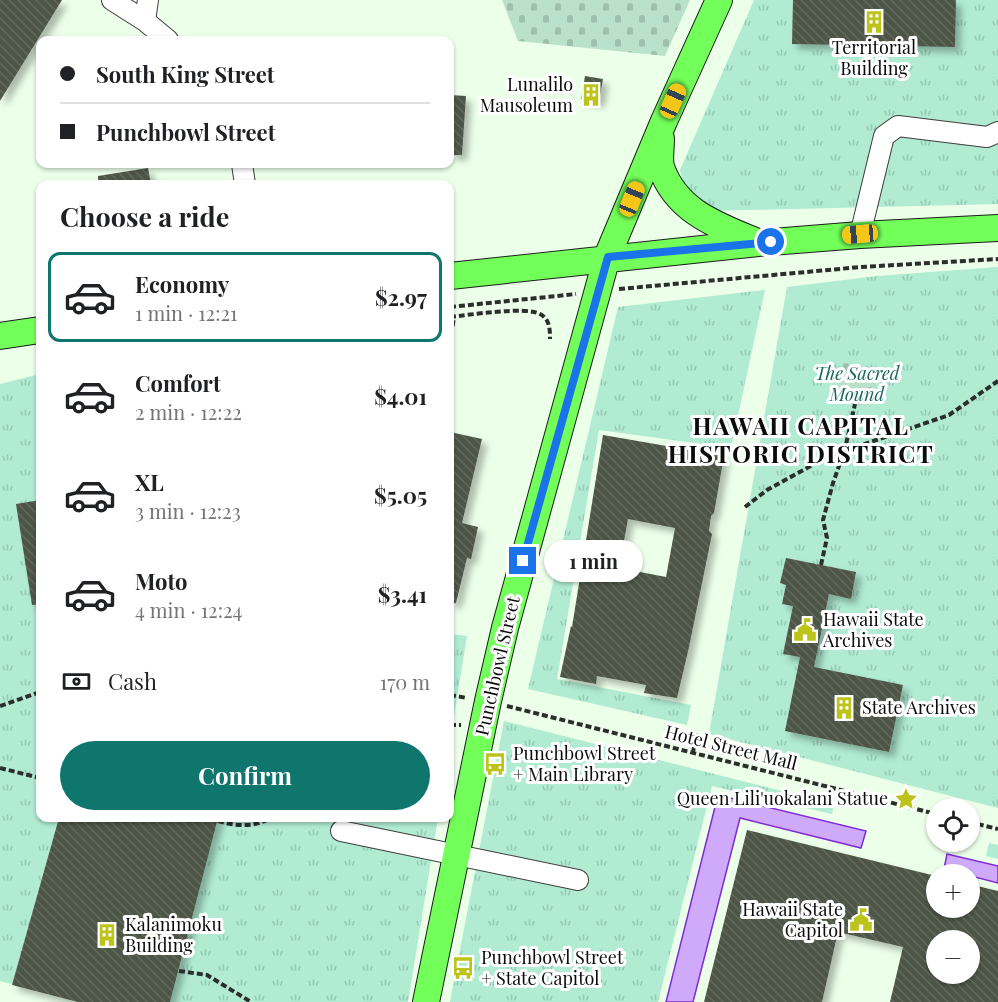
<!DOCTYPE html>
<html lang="en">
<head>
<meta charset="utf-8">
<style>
  :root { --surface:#fff; --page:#f2f2f2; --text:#202124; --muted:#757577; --line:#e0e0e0; --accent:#0f766e }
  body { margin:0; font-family:"Playfair Display",serif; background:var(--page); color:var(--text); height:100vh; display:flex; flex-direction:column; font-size:22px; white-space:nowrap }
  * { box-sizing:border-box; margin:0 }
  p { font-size:20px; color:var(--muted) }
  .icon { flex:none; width:33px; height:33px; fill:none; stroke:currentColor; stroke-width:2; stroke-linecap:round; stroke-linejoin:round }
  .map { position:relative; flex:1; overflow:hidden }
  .panel { position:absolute; left:36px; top:180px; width:418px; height:642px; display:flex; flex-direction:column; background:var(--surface); border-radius:12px; box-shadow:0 2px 4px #0004 }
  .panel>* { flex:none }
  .banner { position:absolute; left:36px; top:36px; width:418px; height:132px; border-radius:12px; box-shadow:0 2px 4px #0004; display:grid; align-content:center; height:132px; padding:0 24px; background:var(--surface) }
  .fabs { position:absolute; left:926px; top:798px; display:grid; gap:12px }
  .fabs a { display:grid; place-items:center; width:54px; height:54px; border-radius:50%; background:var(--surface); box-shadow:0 2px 4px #0004; font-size:30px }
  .end { position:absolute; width:27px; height:27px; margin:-14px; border:8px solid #1a73e8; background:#fff; box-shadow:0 0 0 3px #fff }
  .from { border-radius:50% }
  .bubble { position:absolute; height:42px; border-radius:21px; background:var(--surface); box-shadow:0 2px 4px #0004; font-size:20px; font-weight:700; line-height:42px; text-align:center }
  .car { position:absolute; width:18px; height:36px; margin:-18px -9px; border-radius:8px; box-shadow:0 0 4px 2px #0007; background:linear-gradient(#f5c518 24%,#345 0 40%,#f5c518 0 76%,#345 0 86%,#f5c518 0) }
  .banner b { display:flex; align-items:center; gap:21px; height:57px; font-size:22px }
  .banner b+b { border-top:2px solid var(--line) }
  .banner i { width:15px; height:15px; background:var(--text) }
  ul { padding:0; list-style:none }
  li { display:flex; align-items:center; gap:18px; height:90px; margin:0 12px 9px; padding:0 12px; border:3px solid transparent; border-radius:12px }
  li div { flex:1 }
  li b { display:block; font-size:22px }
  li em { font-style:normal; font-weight:700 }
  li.on { border-color:var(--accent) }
  li>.icon { width:54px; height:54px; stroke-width:1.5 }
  h2 { padding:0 24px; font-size:27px; line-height:72px }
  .pay { display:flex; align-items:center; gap:15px; height:66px; padding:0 24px; font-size:22px }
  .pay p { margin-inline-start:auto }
  .action { display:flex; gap:12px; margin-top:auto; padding:12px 24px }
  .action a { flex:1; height:69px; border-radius:36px; background:var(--accent); color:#fff; font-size:24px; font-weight:700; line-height:69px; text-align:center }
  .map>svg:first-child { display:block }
  .grass { fill:url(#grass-tufts) }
  .cemetery { fill:url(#cemetery-stones) }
  .water { fill:#cfaafa; stroke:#7f2cd6; stroke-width:1.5 }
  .building { fill:url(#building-back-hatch); fill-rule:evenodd; filter:url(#shadow) }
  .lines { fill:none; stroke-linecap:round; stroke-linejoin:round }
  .minor-casing { stroke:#3e3e3e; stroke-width:22 }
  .major-casing { stroke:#1c1c1c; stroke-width:28 }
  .path { stroke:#2d2d2d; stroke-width:4; stroke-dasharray:6 3; stroke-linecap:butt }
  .minor { stroke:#fff; stroke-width:20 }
  .major { stroke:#73ff59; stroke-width:26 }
  .route { stroke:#1a73e8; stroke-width:8 }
  .labels { text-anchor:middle; stroke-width:6; stroke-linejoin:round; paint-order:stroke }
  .poi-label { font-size:18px; fill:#0b0b0b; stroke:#fff; text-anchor:start }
  .park-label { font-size:18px; font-style:italic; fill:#18665d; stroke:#fff }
  .street-label { font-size:18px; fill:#0b0b0b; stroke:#fff }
  .district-label { font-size:24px; font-weight:bold; letter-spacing:1.5px; fill:#0b0b0b; stroke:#fff }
</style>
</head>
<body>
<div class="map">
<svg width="998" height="1002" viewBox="0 0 998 1002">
  <defs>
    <pattern id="grass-tufts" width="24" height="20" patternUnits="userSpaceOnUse" patternTransform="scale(1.5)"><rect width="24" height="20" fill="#b0ebd2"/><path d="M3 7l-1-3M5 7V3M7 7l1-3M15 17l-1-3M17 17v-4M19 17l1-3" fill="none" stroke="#96c8b3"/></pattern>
    <pattern id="cemetery-stones" width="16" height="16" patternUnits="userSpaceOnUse" patternTransform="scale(1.5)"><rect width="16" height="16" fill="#bae1ca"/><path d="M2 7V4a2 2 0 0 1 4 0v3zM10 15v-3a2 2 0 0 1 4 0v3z" fill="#9fc0ac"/></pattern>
    <pattern id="building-back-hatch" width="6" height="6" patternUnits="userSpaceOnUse" patternTransform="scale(1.5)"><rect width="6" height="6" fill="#4e5447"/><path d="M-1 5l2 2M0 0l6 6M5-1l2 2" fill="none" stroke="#63685d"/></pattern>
    <filter id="shadow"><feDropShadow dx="5.5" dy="5.5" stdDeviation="3" flood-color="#0004"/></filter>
  </defs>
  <rect width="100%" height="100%" fill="#ebffe9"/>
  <path class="grass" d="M754,0H998V204L705,211L686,195L680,170Z
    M998,267V808L709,734L787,287L877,276Z
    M765,290L731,448L599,430L557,679L691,705L687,725L528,689L618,307Z
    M40,374V818H438L408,1002H78L0,981V384Z
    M450,634L467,636L450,741Z
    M504,721L834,804L832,814L712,786L658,1002H450Z
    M989,843L998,845V859L986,856Z"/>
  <path class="cemetery" d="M502,0H690L665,56L518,41Z
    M843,362L879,370L871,407L834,399Z"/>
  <path class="water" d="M718,795L866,831L861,848L740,818L693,1002H666Z
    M947,854L998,866V883L944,869Z"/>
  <path class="building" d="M0,0H62L0,101Z
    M793,0H956L955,47L792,44Z
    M585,76L603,79L599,102L581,99Z
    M450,95L466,96L462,155H450Z
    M148,168L151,184H98V176Z
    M450,432L482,439L462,523L478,527L471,559L467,558L456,603H450Z
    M603,435L724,456L714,513L711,516L709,531L712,534L689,647L677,698L644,693L646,685L597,676L596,684L560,677L571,626L572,627ZM628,519L675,528L666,577L619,568Z
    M40,500V604L32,605L16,504Z
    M786,558L856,572L851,599L829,594L814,667L903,685L889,752L785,731L800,657L783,654L793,606L782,604L786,585L780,583Z
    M59,818H218L170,1002H78L12,985Z
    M747,830L936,876V908H969V884L998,891V1002H890L903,947L838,932L822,1002H704ZM936,940H969V974H936Z"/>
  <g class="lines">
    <g class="minor-casing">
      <path id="minor" d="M112,0L145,21L168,40
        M145,21L148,0
        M242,164L245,184
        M860,235L884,136L898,126L987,137L998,132
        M341,831L578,880"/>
    </g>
    <g class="major-casing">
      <path id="major" d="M661,139C661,148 659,159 661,167C676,211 716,225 755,241
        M450,276L758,243L860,235L998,228
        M0,336L40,330
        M426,1002L488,701L505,628L607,257L664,121L719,0"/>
    </g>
    <path class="path" d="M619,289L861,267L998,259
      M450,307L576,294
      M450,317C469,315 526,306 540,314C550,319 550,330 550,339
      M450,344L454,317
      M745,507L767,490L827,457L949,415L998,381
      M821,565L827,538L823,520L833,483L845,449L855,404
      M450,695L467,698
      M0,706L40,692
      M507,706L936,814
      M450,725H461
      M693,753L696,733
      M0,768L40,778
      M218,821C236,826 253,828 271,818
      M969,822L998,829
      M179,971L207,975L251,1002"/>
    <use href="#minor" class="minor"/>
    <use href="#major" class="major"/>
  </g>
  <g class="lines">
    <path class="route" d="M523,561L608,257L771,242"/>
  </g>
  <defs>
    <g id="building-bare" transform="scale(1.8)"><path d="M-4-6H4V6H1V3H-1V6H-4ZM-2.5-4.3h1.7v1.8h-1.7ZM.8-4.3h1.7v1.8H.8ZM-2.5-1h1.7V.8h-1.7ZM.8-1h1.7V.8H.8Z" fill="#bcc31b" stroke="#fff" stroke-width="2.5" paint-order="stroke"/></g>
    <g id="civic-bare" transform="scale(1.8)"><path d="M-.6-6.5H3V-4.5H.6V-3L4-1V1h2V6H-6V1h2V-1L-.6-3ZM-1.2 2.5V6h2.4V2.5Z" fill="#bcc31b" stroke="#fff" stroke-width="2.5" paint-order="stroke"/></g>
    <g id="bus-bare" transform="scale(1.8)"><path d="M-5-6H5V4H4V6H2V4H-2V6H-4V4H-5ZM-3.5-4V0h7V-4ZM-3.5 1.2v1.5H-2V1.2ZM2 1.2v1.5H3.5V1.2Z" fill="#bcc31b" stroke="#fff" stroke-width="2.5" paint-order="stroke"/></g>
    <g id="sight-bare" transform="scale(1.8)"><path d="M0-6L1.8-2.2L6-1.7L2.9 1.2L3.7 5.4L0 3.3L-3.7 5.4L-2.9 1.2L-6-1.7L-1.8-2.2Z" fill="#bcc31b" stroke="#fff" stroke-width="2.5" paint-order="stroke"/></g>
  </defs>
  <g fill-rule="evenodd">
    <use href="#building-bare" x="874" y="22"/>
    <use href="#building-bare" x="591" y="95"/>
    <use href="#civic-bare" x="805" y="630"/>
    <use href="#building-bare" x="844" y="708"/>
    <use href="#bus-bare" x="495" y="764"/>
    <use href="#sight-bare" x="906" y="799"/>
    <use href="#civic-bare" x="861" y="920"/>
    <use href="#building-bare" x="107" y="935"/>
    <use href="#bus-bare" x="463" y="968"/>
  </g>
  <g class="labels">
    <g class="poi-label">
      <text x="874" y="54" text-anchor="middle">Territorial<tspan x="874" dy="21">Building</tspan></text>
      <text x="573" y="91" text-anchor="end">Lunalilo<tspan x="573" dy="21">Mausoleum</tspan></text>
      <text x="823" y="626">Hawaii State<tspan x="823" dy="21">Archives</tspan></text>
      <text x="862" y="714">State Archives</text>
      <text x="513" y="760">Punchbowl Street<tspan x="513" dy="21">+ Main Library</tspan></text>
      <text x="888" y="805" text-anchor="end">Queen Lili'uokalani Statue</text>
      <text x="843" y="916" text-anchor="end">Hawaii State<tspan x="843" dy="21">Capitol</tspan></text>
      <text x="125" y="931">Kalanimoku<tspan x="125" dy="21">Building</tspan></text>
      <text x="481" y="964">Punchbowl Street<tspan x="481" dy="21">+ State Capitol</tspan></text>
    </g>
    <g class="park-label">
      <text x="857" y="380">The Sacred<tspan x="857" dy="21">Mound</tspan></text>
    </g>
    <g class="street-label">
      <text transform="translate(498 666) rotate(-77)" y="6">Punchbowl Street</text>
      <text transform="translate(731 748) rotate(14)" y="6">Hotel Street Mall</text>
    </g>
    <g class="district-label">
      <text x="801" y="435">HAWAII CAPITAL<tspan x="801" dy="28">HISTORIC DISTRICT</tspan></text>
    </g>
  </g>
</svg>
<div class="fabs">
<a><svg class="icon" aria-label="locate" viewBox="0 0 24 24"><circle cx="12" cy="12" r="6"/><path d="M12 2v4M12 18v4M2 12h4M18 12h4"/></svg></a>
<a>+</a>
<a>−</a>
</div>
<i class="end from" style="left:771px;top:242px"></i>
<i class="end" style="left:523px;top:561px"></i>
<div class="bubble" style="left:544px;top:540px;width:99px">1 min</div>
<i class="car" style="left:673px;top:101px;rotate:24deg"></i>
<i class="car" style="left:632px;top:199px;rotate:22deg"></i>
<i class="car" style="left:860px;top:234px;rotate:265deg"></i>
<div class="banner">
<b><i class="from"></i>South King Street</b>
<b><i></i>Punchbowl Street</b>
</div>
<section class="panel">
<h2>Choose a ride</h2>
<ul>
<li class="on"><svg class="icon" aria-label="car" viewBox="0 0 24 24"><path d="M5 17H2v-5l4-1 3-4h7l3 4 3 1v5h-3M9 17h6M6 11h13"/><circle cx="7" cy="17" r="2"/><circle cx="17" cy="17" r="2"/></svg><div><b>Economy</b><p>1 min · 12:21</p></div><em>$2.97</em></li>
<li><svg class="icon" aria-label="car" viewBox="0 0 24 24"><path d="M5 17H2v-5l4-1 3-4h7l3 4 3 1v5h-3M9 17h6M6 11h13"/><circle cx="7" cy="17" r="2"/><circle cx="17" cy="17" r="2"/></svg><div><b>Comfort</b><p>2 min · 12:22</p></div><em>$4.01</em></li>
<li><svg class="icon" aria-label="car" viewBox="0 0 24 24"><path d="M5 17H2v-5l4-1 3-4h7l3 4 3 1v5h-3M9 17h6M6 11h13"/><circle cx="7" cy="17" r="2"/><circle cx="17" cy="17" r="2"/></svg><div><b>XL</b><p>3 min · 12:23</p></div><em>$5.05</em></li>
<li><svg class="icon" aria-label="car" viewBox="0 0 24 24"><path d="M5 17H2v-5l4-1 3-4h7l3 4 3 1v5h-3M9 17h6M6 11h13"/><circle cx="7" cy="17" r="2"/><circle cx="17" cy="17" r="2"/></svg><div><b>Moto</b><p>4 min · 12:24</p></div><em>$3.41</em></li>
</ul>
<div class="pay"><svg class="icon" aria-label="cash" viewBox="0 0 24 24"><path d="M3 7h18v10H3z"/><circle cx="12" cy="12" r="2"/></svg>Cash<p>170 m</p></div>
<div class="action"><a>Confirm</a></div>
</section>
</div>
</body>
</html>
